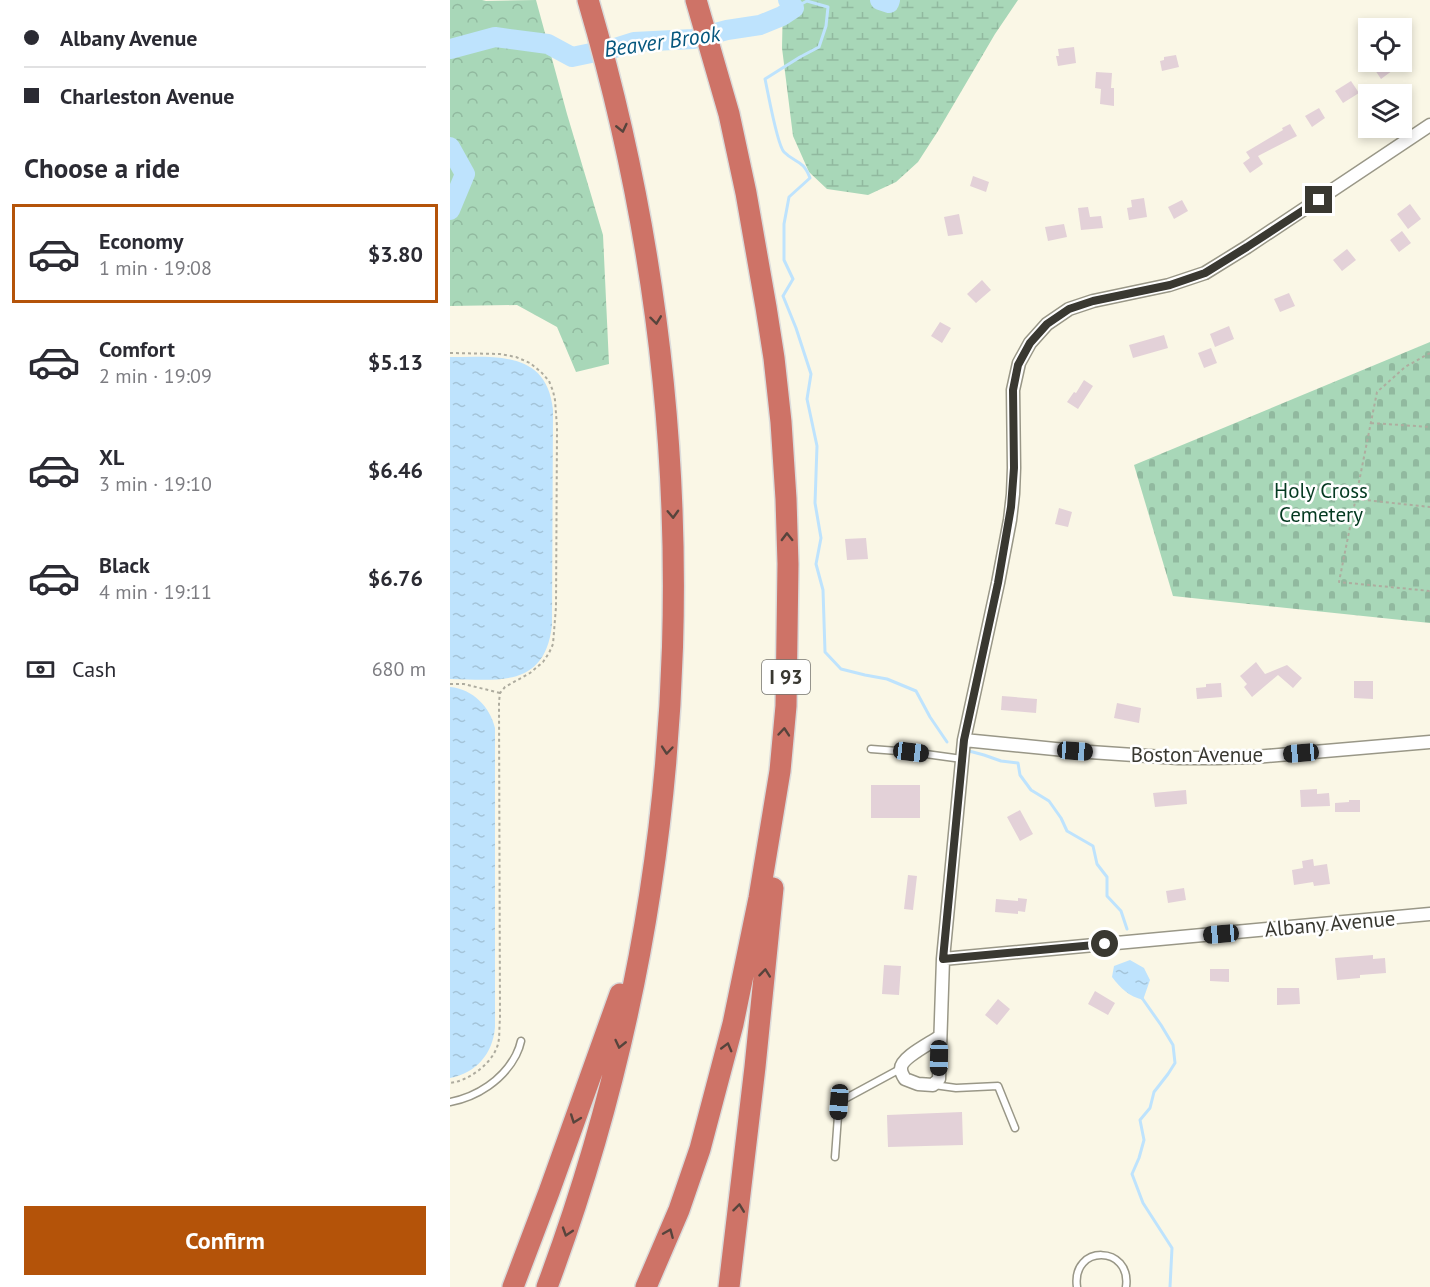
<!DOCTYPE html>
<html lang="en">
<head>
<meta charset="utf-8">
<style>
  :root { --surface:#fff; --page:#f7f7f7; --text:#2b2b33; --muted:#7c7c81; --line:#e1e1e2; --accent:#b45309 }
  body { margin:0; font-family:"PT Sans",sans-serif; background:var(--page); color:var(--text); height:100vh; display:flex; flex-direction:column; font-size:22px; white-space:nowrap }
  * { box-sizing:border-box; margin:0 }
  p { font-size:20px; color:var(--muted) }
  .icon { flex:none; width:33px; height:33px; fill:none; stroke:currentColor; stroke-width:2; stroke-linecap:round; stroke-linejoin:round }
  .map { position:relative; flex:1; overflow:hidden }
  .drawer { display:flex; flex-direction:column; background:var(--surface); width:450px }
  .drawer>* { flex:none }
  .hud { display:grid; align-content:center; height:132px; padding:0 24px; background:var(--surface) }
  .fabs { position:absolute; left:908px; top:18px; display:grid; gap:12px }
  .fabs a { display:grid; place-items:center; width:54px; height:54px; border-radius:0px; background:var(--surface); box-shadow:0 3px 9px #0003; font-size:30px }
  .end { position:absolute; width:27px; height:27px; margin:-14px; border:8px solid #393831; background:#fff; box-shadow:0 0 0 3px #fff }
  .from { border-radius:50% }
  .car { position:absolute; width:18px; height:36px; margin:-18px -9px; border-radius:8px; box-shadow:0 0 4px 2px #0007; background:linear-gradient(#222 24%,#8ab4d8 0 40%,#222 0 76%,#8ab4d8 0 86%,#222 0) }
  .hud b { display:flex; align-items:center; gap:21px; height:57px; font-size:22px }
  .hud b+b { border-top:2px solid var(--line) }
  .hud i { width:15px; height:15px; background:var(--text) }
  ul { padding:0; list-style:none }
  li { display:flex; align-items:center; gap:18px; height:99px; margin:0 12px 9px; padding:0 12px; border:3px solid transparent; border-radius:0px }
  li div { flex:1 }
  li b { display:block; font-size:22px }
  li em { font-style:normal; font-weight:700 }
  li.current { border-color:var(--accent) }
  li>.icon { width:54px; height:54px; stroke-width:1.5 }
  h2 { padding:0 24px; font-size:27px; line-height:72px }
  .pay { display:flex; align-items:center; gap:15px; height:66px; padding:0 24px; font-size:22px }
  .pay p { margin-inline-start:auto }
  .cta { display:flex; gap:12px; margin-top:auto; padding:12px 24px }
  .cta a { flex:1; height:69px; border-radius:0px; background:var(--accent); color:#fff; font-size:24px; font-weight:700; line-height:69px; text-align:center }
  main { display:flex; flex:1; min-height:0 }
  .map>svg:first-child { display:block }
  .forest { fill:url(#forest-crowns) }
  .wetland { fill:url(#wetland-marsh) }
  .cemetery { fill:url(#cemetery-stones) }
  .water { fill:url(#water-ripples) }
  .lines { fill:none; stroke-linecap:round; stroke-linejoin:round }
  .stream { stroke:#bee3fd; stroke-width:3 }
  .river { stroke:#bee3fd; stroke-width:20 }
  .building { fill:#e3d1d8 }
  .lane-casing { stroke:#999787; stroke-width:9 }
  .street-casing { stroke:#999787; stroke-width:15 }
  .highway-casing { stroke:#dbdbda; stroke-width:24 }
  .path { stroke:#aeac9f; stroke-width:2; stroke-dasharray:3 3; stroke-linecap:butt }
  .lane { stroke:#fff; stroke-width:6 }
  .street { stroke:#fff; stroke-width:12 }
  .highway { stroke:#ce7367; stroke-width:21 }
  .oneway { stroke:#57443c }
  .route { stroke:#393831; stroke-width:8 }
  .labels { text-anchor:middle; stroke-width:5; stroke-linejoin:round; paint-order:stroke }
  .shield { fill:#fff; stroke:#74746f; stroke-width:1.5 }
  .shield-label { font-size:20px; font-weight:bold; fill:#393831 }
  .park-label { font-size:21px; fill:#043920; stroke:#fff }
  .street-label { font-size:21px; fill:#393831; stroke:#fff }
  .water-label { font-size:22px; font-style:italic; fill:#05577e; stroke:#fff }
</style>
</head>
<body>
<main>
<section class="drawer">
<div class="hud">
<b><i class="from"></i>Albany Avenue</b>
<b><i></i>Charleston Avenue</b>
</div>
<h2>Choose a ride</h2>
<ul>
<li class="current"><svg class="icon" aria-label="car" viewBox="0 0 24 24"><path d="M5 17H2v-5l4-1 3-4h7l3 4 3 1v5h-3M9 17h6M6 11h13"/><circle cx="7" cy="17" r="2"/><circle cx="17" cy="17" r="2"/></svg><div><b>Economy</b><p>1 min · 19:08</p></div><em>$3.80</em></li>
<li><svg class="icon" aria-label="car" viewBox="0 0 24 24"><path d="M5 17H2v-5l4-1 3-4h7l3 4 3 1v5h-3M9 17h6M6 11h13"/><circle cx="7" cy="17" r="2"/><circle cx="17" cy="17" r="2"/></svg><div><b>Comfort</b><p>2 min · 19:09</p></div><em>$5.13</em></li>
<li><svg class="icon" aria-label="car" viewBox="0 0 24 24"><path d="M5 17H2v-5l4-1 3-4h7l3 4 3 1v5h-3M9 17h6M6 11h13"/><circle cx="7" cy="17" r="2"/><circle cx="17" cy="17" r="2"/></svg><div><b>XL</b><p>3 min · 19:10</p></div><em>$6.46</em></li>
<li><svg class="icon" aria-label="car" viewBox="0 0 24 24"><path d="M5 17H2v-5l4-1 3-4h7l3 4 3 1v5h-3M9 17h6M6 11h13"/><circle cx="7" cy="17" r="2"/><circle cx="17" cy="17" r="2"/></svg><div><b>Black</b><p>4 min · 19:11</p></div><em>$6.76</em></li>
</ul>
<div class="pay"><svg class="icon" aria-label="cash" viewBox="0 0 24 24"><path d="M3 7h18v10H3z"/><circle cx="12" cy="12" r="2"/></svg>Cash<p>680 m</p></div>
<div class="cta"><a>Confirm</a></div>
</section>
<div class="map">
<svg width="980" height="1287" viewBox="0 0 980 1287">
  <defs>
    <pattern id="forest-crowns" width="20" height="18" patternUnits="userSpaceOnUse" patternTransform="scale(1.5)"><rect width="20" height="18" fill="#a8d7b8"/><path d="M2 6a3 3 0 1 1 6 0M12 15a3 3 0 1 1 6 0" fill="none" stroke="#91b99f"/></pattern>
    <pattern id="wetland-marsh" width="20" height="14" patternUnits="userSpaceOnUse" patternTransform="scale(1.5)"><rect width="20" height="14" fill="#a8d7b8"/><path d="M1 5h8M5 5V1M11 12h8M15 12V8" fill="none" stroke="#91b99f"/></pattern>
    <pattern id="cemetery-stones" width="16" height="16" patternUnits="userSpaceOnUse" patternTransform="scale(1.5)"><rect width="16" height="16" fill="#a8d7b8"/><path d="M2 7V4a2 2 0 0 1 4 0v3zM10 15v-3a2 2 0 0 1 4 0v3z" fill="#91b99f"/></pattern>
    <pattern id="water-ripples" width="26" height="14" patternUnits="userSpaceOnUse" patternTransform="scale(1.5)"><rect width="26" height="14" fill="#bee3fd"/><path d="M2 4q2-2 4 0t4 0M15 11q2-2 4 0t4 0" fill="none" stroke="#a4c4d9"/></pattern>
  </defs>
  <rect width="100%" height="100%" fill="#faf7e6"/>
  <path class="forest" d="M0,0H32L36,1L86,0L117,114L153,235L159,364L126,372L107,327L67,305L0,306Z"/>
  <path class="wetland" d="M333,0H568L545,34L488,131L468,162L446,182L418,195L377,189L359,172L343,136L332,48Z"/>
  <path class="cemetery" d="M980,342V623L723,596L684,465Z"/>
  <path class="water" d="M0,357C45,357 97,350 103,410L102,625C95,688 49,680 0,679Z
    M0,687C23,689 40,707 45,728V1027C43,1054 26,1073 0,1078Z
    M680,960L694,968L700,980L693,1000C679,996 671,989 662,977L664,966Z"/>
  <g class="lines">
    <path class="stream" d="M344,8L357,1L378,7L376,26L369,47L350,57L315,79C318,92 327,145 334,152C346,164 353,159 360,178L339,197L334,224V260L343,279L333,296L346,328L361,374L357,399L367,446L365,503L371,538L366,564L373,590L375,652L391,669L415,675L437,679L466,691L480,717L497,742
      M519,751L534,755L551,761L568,763L570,775L581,790L599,801L611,818L617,831L643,846L647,864L657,877V896L671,911L677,929
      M692,998L711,1025L723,1045L725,1063L718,1074L704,1092L700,1108L690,1120L694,1140L689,1158L682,1174L693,1203L722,1248L720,1287"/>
    <path class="river" d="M430,0L439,3L440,0
      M0,49L45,37L98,44L122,57L165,48L184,42L243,39L277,30L310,25L332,16L344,8L338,0
      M0,147L15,174L0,210"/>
  </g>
  <path class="building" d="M624,47L626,63L608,66L606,56H609L608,49Z
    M726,55L729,67L712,71L710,61L714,60V57Z
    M923,62H954L931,79L925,70L928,68Z
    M646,72L662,73L661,88H664V106L650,104L651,89L645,88Z
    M901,81L909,93L893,103L885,91Z
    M869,108L875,118L862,127L855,116Z
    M840,124L847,136L808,156L813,164L800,173L793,163L800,158L796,152L833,130L832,128Z
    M523,176L539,182L536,192L520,186Z
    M694,198L697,217L679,220L677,208L682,207L681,200Z
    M732,200L738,211L724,219L718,207Z
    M960,204L971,219L958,229L947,214Z
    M638,207L640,217L651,216L653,228L631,230L628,208Z
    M509,214L513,234L498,236L494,217Z
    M614,224L617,237L598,241L595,227Z
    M952,231L961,243L949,252L940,240Z
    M897,249L906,260L892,271L883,260Z
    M532,280L541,290L526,303L517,294Z
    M839,293L845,306L830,312L824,299Z
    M490,322L501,328L492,343L481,336Z
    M779,326L784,339L765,347L760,334Z
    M714,335L718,348L683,358L679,345Z
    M761,348L767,363L754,368L748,353Z
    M634,380L643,386L628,409L617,402L624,392L626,393Z
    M609,508L622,512L618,527L605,524Z
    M416,538L418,559L397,560L395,539Z
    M806,662L815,674L837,665L852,678L843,688L828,675L802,697L794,687L797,684L790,676Z
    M904,681H923V699L904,698Z
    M771,683L772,697L747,699L746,688L756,687V684Z
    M552,696L587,699L586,713L551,710Z
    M667,703L691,708L689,723L664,718Z
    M421,785H470V818H421Z
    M867,789V794L879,793L880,806L851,807L850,790Z
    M736,790L737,804L705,807L703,793Z
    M899,800H910V812H885V803L899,802Z
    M570,810L583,834L570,841L557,817Z
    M863,859L864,866L877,864L880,884L864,886L863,882L844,885L842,870L853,868L852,861Z
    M458,875L467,876L463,910L454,909Z
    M734,888L736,900L718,903L716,891Z
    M568,898L577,899L575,912L568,911V914L545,912L546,899L568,901Z
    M923,955V959L935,958L936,973L910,975V978L887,980L885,958Z
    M434,965L451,966L449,995L432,994Z
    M760,969H779V982L760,981Z
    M827,988H849L850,1004L827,1005Z
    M645,991L665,1003L658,1015L638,1004Z
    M548,999L560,1009L547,1025L535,1015Z
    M512,1112L513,1145L438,1147L437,1115Z"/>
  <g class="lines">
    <g class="lane-casing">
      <path id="lane" d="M421,749L461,752L512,759
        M484,1085L506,1088L548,1086L565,1128
        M0,1102C27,1097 53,1080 66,1055C68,1051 70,1046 71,1041
        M385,1157L389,1102L450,1069
        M627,1287C621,1244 682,1245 676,1287"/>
    </g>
    <g class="street-casing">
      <path id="street" d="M514,740L625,751L728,758H767L805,757L980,742
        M493,959L980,914
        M489,1037C481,1043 450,1058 451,1069C451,1073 453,1076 455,1079L468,1084L483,1085L489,1079L493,959L514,740L548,583L560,520L563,494L564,468L563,390L569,363L580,343L597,324L619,309L643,301L719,285L755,273L797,247L980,125"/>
    </g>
    <g class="highway-casing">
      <path id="highway" d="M63,1287L99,1192L170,994
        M97,1287C252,871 263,425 138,0
        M196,1287L229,1210L250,1149L283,1024L309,898L330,771L336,706L338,564L336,499L331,422L324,358L316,307L296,193L279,114L246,0
        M279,1287L305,1067L323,888"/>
    </g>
    <path class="path" d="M0,353L50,354L66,357L80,363L91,372L99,381L103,391L105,400L107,427L106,607L103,644L99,653L93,662L80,673L55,687L50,693L49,702L50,1019C49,1027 50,1036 48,1044C43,1063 19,1081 0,1083
      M980,353L955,367L927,392L889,582L980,591
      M921,423L980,427
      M906,499L980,507
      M0,684H14L50,693"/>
    <use href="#lane" class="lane"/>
    <use href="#street" class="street"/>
    <use href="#highway" class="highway"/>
  </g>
  <defs><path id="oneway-chevron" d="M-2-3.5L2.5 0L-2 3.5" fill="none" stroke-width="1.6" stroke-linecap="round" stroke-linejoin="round" transform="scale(1.5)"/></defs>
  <g class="oneway">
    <use href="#oneway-chevron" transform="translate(172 128) rotate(77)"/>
    <use href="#oneway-chevron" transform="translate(206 320) rotate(83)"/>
    <use href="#oneway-chevron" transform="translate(223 514) rotate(88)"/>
    <use href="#oneway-chevron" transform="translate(337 537) rotate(-91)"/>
    <use href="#oneway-chevron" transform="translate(334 732) rotate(-85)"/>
    <use href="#oneway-chevron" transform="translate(217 750) rotate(95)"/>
    <use href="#oneway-chevron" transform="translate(315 973) rotate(-84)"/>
    <use href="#oneway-chevron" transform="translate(170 1044) rotate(103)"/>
    <use href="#oneway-chevron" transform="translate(277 1047) rotate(-75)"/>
    <use href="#oneway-chevron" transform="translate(125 1119) rotate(110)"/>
    <use href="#oneway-chevron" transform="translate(289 1208) rotate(-83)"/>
    <use href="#oneway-chevron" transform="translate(117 1232) rotate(108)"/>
    <use href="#oneway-chevron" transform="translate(219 1233) rotate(-67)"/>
  </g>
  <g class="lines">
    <path class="route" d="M655,944L493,959L514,740L548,583L561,507L564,468L563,390L568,365L580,343L597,324L619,309L643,301L720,285L755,273L797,247L869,200"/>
  </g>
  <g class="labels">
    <rect class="shield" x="312" y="660" width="48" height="34" rx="4.5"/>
    <g class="shield-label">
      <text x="336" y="684">I 93</text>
    </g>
    <g class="park-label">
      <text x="871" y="498">Holy Cross<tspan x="871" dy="24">Cemetery</tspan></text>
    </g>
    <g class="street-label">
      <text x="747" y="762">Boston Avenue</text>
      <text transform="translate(880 924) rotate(-5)" y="7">Albany Avenue</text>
    </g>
    <g class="water-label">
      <text transform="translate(212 41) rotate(-8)" y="8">Beaver Brook</text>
    </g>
  </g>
</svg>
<div class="fabs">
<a><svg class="icon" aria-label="locate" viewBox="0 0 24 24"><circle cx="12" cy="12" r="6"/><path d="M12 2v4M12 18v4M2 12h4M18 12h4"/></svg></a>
<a><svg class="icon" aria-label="layers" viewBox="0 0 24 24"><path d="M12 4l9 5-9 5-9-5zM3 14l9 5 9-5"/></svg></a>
</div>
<i class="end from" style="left:655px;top:944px"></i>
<i class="end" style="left:869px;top:200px"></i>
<i class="car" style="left:625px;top:751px;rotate:94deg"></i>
<i class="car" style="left:461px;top:752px;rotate:97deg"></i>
<i class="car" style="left:851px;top:753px;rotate:265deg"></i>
<i class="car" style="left:771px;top:934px;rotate:265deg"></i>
<i class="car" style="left:489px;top:1058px;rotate:181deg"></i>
<i class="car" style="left:389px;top:1102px;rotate:184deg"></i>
</div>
</main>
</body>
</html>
